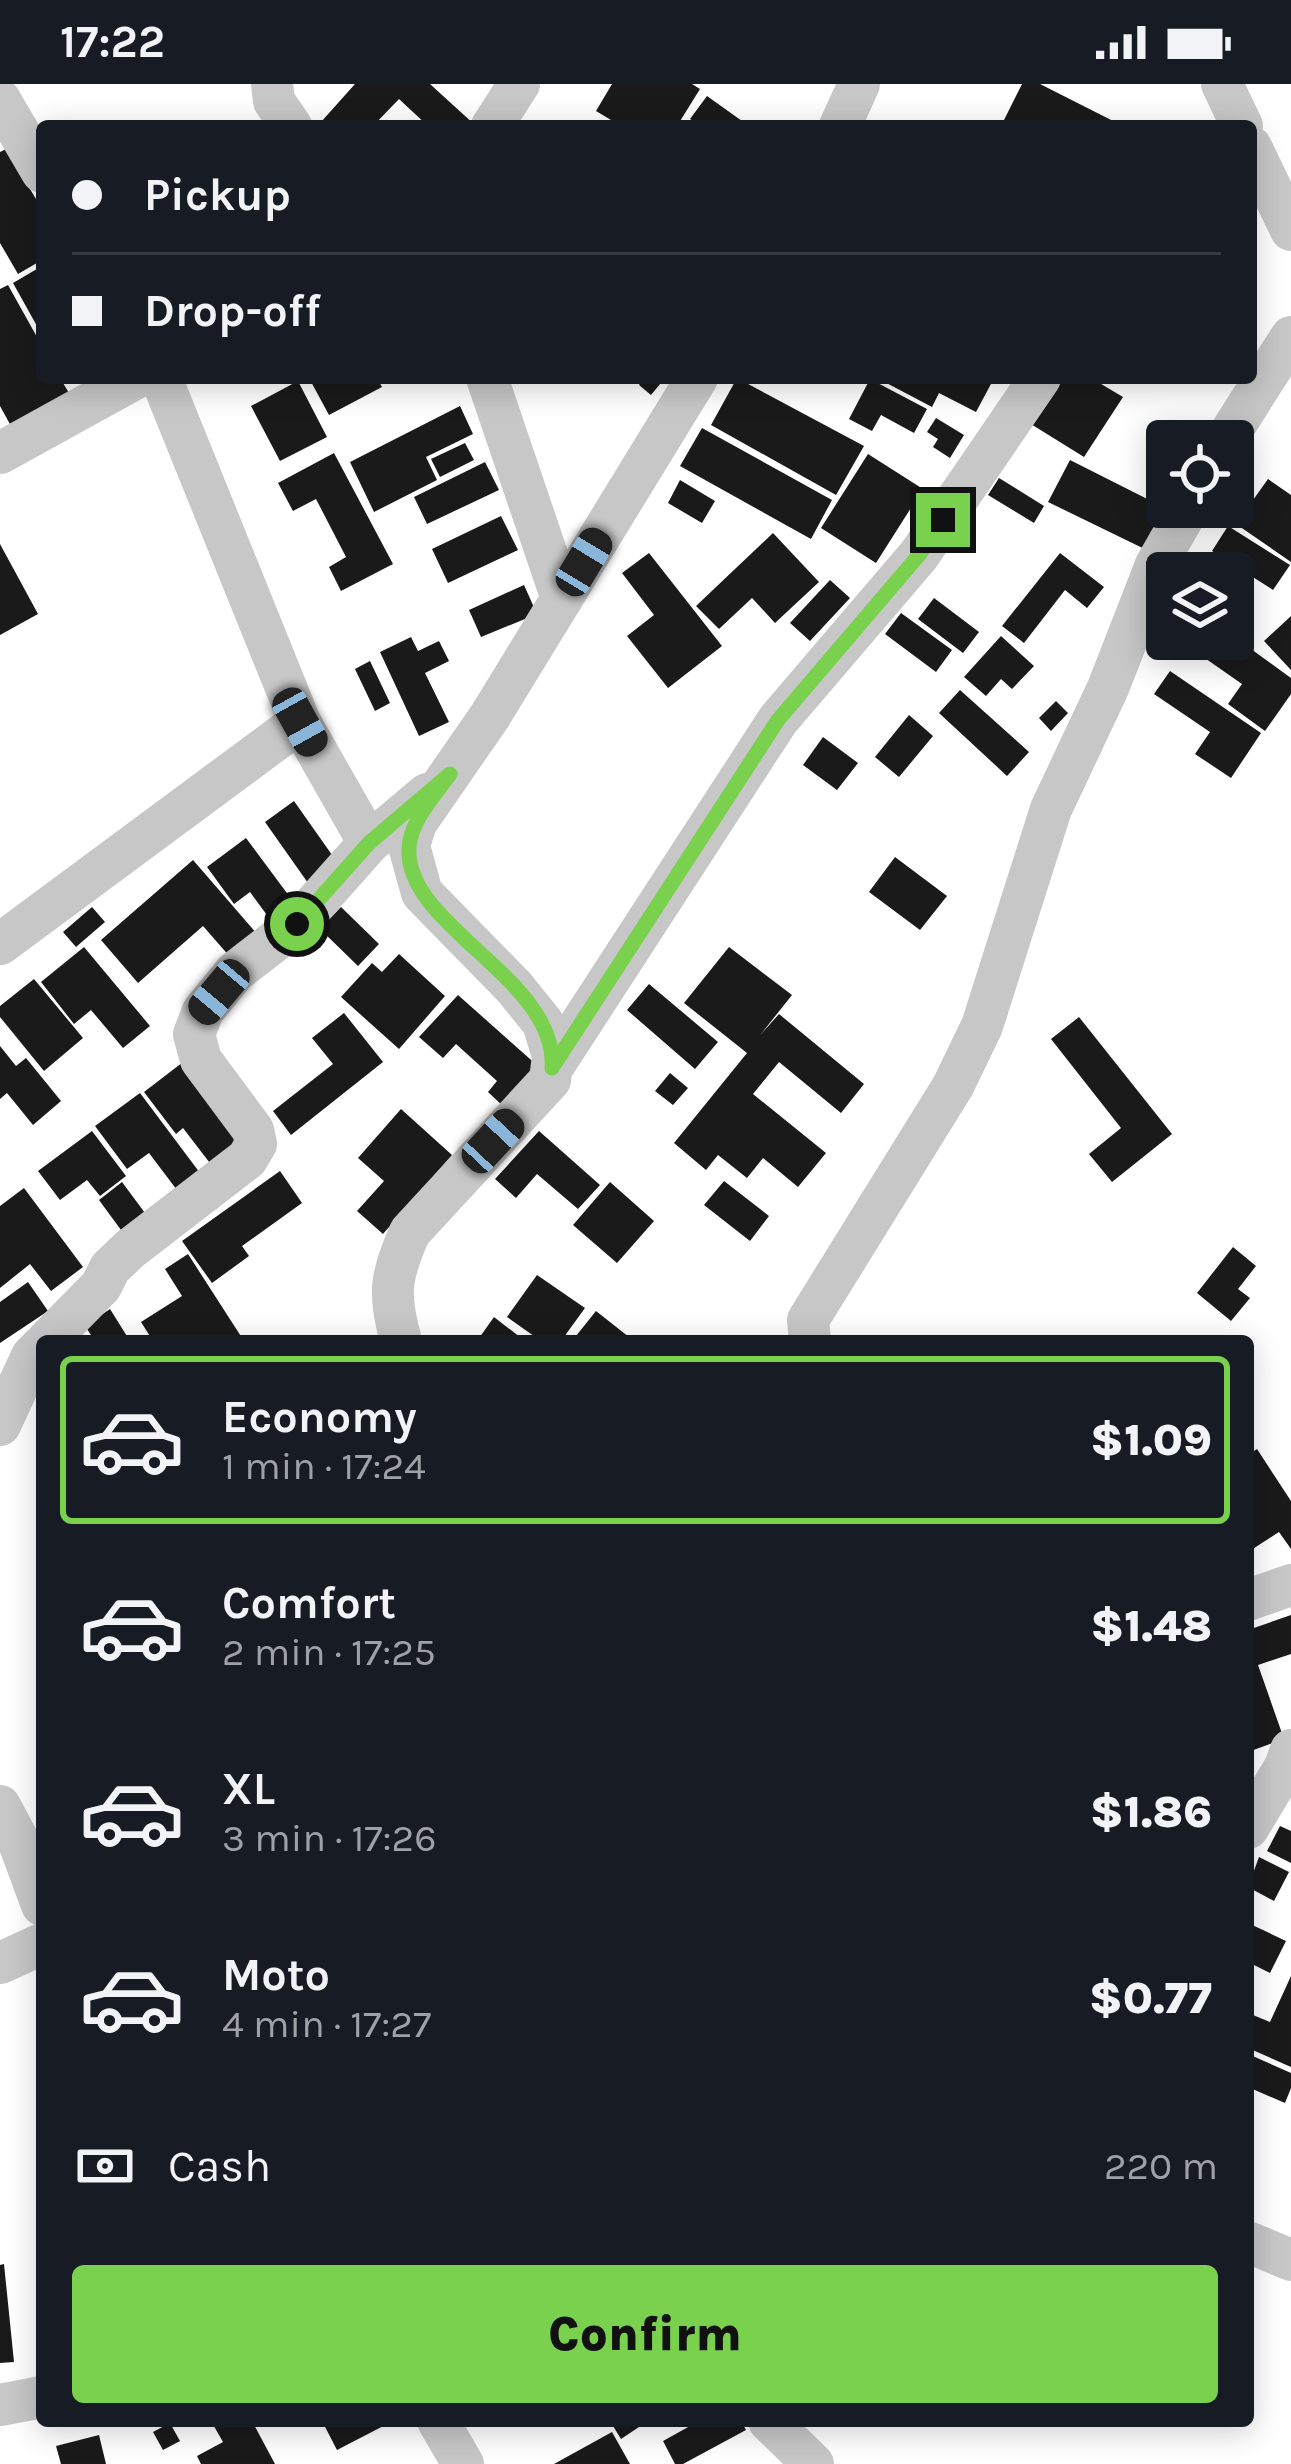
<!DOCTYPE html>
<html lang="en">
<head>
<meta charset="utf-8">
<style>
  :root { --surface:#171b24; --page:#20242c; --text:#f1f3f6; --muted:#9ea1a6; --line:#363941; --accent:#79d14e }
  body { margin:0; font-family:Karla,sans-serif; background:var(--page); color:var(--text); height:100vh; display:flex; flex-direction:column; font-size:45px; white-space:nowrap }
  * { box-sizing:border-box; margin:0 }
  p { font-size:39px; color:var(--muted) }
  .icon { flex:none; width:66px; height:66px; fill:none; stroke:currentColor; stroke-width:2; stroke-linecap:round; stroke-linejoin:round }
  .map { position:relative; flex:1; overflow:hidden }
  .details { position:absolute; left:36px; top:1251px; width:1218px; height:1092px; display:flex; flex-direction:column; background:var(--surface); border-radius:12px; box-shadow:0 6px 30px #0003 }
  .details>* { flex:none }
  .top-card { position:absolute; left:36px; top:36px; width:1221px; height:264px; border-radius:12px; box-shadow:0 6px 30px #0003; display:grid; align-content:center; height:264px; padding:0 36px; background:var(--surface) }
  .buttons { position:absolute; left:1146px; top:336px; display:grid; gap:24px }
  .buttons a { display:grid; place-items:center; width:108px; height:108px; border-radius:12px; background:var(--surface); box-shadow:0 6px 30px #0003; font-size:60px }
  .end { position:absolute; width:54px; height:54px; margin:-27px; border:15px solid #79d14e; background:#111; box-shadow:0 0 0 6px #111 }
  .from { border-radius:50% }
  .car { position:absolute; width:36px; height:72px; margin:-36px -18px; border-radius:15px; box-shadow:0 0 9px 3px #0007; background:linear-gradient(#222 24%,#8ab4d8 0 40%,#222 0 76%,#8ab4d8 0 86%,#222 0) }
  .top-card b { display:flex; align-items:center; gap:42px; height:114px; font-size:45px }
  .top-card b+b { border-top:3px solid var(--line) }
  .top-card i { width:30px; height:30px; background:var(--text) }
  ul { padding:21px 0 0; list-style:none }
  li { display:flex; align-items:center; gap:36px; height:168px; margin:0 24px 18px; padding:0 12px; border:6px solid transparent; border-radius:12px }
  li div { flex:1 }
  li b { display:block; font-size:45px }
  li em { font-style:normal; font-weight:800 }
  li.selected { border-color:var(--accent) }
  li>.icon { width:108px; height:108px; stroke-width:1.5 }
  .pay { display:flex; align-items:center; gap:30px; height:132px; padding:0 36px; font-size:45px }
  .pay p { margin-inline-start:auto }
  .cta { display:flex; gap:24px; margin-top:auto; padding:24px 36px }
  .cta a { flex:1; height:138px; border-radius:12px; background:var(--accent); color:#111; font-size:48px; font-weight:800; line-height:138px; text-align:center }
  .status { display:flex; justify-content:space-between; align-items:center; height:84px; padding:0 60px; background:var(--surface); direction:ltr }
  .status svg { height:33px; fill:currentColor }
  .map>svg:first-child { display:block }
  .building { fill:#1a1a1a }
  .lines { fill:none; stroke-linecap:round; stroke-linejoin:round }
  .minor { stroke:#c7c7c7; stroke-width:42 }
  .route { stroke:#79d14e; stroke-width:15 }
</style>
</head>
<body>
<div class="status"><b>17:22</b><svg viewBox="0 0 49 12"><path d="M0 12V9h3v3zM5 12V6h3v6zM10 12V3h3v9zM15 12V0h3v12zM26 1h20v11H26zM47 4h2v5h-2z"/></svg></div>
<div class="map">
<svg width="1291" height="2380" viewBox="0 0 1291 2380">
  <rect width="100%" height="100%" fill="#fff"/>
  <path class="building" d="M355,0H430L476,42H428L399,15L373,42H325L321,38Z
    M612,0H692L700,5L677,42H621L596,27Z
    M1022,0H1040L1123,42H1001Z
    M707,12L749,42H701L690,35Z
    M6,65L42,125V176L18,190L0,159V68Z
    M42,182V251L13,199Z
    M8,201L42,262V294H60L69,309L11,342L0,322V205Z
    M309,294H377L382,303L329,331Z
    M644,294H665L651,311L639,301Z
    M737,294L864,362L836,411L711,341Z
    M877,294H984L992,298L976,328L939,309L932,323Z
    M1053,294H1091L1123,313L1084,373L1026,337Z
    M870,295L927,325L914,349L881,331L872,347L849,335Z
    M298,297L327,353L280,377L251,322Z
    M460,322L473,350L426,373L437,396L374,428L350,378Z
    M936,334L964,351L950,374L933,363L938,355L927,348Z
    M702,344L832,416L811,455L680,382Z
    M465,359L474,376L440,393L431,375Z
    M334,369L393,480L341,507L329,483L346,473L316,415L293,427L278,399Z
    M868,370L923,405L876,479L821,444Z
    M1070,376L1179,431L1159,472L1048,418Z
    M485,378L499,406L427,440L414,413Z
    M999,394L1044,422L1034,439L988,411Z
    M1268,395L1291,411V478L1236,440Z
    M680,396L715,417L702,439L668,419Z
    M501,432L518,466L448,499L432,465Z
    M1228,442L1290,481L1273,506L1212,467Z
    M773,449L819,498L775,539L752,514L719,545L696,522Z
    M0,460L38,530L0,551Z
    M649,469L722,562L668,604L627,552L654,531L622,489Z
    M1060,469L1104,503L1087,524L1065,506L1024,559L1002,542Z
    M830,496L850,514L810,557L790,539Z
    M524,501L537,530L481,553L469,526Z
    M934,514L979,548L963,569L918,535Z
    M901,529L952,566L936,588L885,550Z
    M1291,532V586L1264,557Z
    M1001,552L1034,582L1012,605L1001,595L986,612L964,593Z
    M1233,552L1291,594V610L1265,647L1228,620L1242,600L1189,563L1195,555Z
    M411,553L418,567L439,557L449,577L425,589L449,638L419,652L380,568Z
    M370,577L390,619L375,627L355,585Z
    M1170,587L1261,649L1231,694L1195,670L1210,648L1154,610Z
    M960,606L1029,668L1007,692L939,629Z
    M1056,617L1068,629L1051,647L1039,634Z
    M909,631L933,652L899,693L875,673Z
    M823,653L858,679L837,706L803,681Z
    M294,717L337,778L308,799L265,738Z
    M246,754L298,824L275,842L250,808L234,820L207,783Z
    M895,773L947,812L920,846L869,808Z
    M193,776L257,850L231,874L203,842L138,899L101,856Z
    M92,823L105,838L76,863L63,848Z
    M341,823L379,860L358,882L320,845Z
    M84,863L150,942L123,964L91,926L74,940L41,898Z
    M729,863L792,911L761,950L779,930L864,1000L841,1029L779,978L753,1010L826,1069L798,1103L763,1074L747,1094L718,1071L706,1086L674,1059L747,969L684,919Z
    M399,870L445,912L399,965L341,913L372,879L382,888Z
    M34,895L83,954L44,987L0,933V922Z
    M649,900L718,958L695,985L627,926Z
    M458,911L539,983L504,1023L488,1008L497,997L456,960L443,974L419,953Z
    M344,929L383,978L291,1051L273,1027L333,980L312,954Z
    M1079,933L1172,1050L1112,1098L1089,1070L1121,1044L1051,955Z
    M0,962L16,982L26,974L61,1017L33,1041L7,1009L0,1015Z
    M187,975L253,1059L216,1087L183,1044L176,1050L144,1008Z
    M670,989L688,1004L673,1021L655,1007Z
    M140,1009L209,1101L186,1118L149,1069L127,1085L95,1042Z
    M401,1025L452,1071L383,1150L357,1127L384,1097L358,1074Z
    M92,1047L126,1092L100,1112L87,1096L60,1116L38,1087Z
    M539,1047L600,1101L578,1125L537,1090L516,1114L495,1095Z
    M280,1087L302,1119L242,1162L249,1172L212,1199L182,1157Z
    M724,1097L769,1132L750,1157L704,1121Z
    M122,1098L145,1129L121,1146L99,1116Z
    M610,1098L654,1137L617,1179L573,1141Z
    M24,1104L83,1183L51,1207L30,1180L0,1204V1122Z
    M1233,1163L1256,1182L1238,1205L1250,1214L1231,1237L1197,1209Z
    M188,1170L244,1257H153L141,1238L182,1212L165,1185Z
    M537,1191L585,1224L561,1257H541L507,1233Z
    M28,1198L48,1227L0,1259V1218Z
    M110,1225L130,1257H95L85,1242Z
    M596,1227L634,1257H582L576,1252Z
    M494,1233L525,1257H477Z
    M1257,1365L1291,1417V1465L1279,1448L1248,1468V1371Z
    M1291,1531V1570L1258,1581L1284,1655L1248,1668V1546Z
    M1280,1742L1291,1747V1779L1267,1767Z
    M1259,1773L1289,1788L1274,1817L1248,1803Z
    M1248,1839L1286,1857L1270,1889L1248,1878Z
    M1291,1892V1983L1248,1964V1929L1270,1938Z
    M1248,1970L1291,1989V2004L1285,2019L1248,2003Z
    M4,2180L14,2278L0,2279V2181Z
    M211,2337H252L275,2380H201L197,2372L223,2358Z
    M322,2337H393L337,2366Z
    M610,2337H648L621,2355Z
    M699,2337H741L746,2346L683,2380H675L663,2357Z
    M170,2339L180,2357L163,2366L153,2348Z
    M612,2348L630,2380H554Z
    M99,2351L106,2380H61L56,2362Z"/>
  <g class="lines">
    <path class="minor" d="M272,0L274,17L291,42
      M1222,0L1242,42
      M0,16L42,88
      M492,42L519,0
      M840,42L859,0
      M1251,63L1291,146
      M161,294L300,638L369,759
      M487,294L562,515
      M1225,357L1291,253
      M0,369L136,294
      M0,860L300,638
      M552,984L778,636L919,471L1040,294
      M47,1257L101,1202L110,1184L130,1165L247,1075L256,1060L253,1046L201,976L194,950L203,927L235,888L297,840L369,759L427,710
      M401,1257C388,1210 390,1193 410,1148L550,996L553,972L543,939L514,903L422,809L409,762L416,739L490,632L697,294
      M810,1257L808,1236L953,1002L982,942L1051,725L1108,604L1156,481L1189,423
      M0,1341L32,1272L42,1262
      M1248,1516L1291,1501
      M0,1722L18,1756L42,1821
      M1248,1744L1285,1683L1291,1666
      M0,1879L42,1860
      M1248,2158L1291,2176
      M0,2321L42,2313
      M438,2337L463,2380
      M769,2337L813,2380"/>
  </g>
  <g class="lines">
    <path class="route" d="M297,840L369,759L450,690C435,711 411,736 409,763C403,842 558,894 552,984L778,636L919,471L943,436"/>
  </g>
</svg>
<div class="buttons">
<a><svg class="icon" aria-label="locate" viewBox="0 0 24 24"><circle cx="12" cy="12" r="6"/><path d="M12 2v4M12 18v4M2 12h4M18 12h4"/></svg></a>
<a><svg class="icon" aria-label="layers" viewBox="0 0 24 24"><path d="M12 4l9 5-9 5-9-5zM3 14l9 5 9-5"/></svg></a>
</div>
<i class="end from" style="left:297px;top:840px"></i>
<i class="end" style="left:943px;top:436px"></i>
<i class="car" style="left:584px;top:478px;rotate:31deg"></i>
<i class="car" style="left:300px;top:638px;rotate:151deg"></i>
<i class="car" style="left:219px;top:908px;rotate:220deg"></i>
<i class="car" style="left:493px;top:1057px;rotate:43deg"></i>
<div class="top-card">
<b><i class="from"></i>Pickup</b>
<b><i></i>Drop-off</b>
</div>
<section class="details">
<ul>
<li class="selected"><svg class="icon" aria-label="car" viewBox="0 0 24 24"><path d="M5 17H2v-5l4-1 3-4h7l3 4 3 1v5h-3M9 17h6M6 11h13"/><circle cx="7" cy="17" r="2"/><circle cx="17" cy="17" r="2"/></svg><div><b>Economy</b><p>1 min · 17:24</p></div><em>$1.09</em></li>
<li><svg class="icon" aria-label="car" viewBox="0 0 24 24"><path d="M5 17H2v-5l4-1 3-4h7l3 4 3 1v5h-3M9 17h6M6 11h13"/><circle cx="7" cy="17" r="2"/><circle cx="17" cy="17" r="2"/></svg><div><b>Comfort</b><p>2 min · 17:25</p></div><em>$1.48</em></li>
<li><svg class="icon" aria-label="car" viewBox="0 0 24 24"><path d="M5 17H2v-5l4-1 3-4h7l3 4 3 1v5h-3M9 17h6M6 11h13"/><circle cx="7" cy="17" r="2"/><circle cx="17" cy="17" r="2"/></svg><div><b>XL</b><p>3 min · 17:26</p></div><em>$1.86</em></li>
<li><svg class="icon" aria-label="car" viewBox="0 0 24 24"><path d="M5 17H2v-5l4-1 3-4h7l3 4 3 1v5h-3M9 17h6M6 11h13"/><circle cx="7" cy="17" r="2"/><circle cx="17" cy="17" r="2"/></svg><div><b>Moto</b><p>4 min · 17:27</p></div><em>$0.77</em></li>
</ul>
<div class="pay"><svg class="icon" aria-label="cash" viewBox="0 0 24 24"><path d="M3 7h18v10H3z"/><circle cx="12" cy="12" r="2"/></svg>Cash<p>220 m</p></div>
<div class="cta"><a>Confirm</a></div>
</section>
</div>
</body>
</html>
